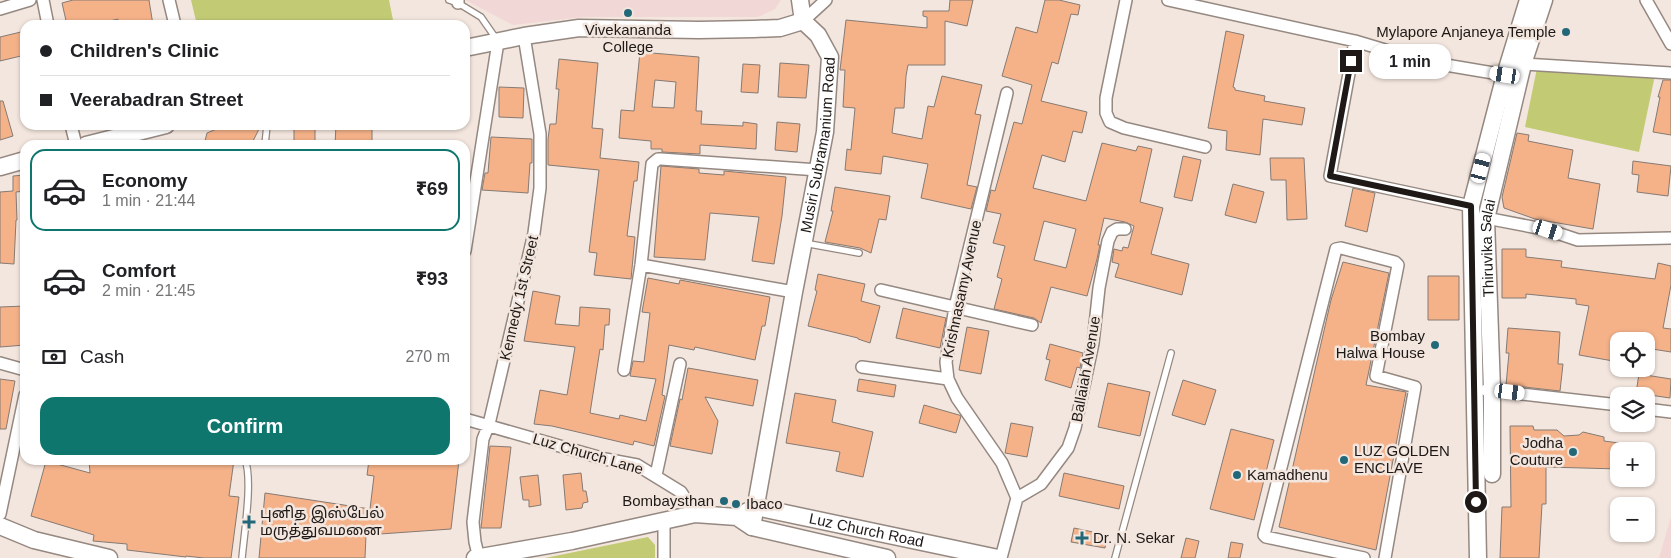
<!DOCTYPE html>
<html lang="en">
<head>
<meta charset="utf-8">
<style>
  :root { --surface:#fff; --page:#f6f6f6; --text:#202124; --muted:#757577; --line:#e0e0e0; --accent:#0f766e }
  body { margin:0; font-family:Helvetica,"Noto Sans Tamil",sans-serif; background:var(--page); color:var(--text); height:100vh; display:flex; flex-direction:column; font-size:19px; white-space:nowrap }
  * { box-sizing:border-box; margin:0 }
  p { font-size:16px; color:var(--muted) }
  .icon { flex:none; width:28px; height:28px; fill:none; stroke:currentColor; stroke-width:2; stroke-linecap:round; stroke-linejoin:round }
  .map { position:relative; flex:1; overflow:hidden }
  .details { position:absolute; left:20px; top:140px; width:450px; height:325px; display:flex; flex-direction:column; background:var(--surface); border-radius:15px; box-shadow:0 1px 4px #0004 }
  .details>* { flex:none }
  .guide { position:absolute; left:20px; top:20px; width:450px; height:110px; border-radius:15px; box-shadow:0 1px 4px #0004; display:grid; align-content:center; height:110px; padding:0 20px; background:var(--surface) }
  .tools { position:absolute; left:1610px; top:332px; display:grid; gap:10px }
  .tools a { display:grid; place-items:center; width:45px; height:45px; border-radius:10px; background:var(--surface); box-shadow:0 1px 4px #0004; font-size:25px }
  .end { position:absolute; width:22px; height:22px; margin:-11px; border:6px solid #1e1916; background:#fff; box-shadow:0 0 0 2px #fff }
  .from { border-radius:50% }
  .bubble { position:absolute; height:35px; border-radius:15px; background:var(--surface); box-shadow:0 1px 4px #0004; font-size:16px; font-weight:800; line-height:35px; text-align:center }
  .car { position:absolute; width:15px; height:30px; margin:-15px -8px; border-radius:6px; box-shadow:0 0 4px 1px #0007; background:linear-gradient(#fff 24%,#345 0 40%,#fff 0 76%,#345 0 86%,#fff 0) }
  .guide b { display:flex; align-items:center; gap:18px; height:48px; font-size:19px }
  .guide b+b { border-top:1px solid var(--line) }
  .guide i { width:12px; height:12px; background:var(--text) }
  ul { padding:9px 0 0; list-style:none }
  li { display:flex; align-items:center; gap:15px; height:82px; margin:0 10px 8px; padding:0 10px; border:2px solid transparent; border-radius:15px }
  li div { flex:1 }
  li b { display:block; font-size:19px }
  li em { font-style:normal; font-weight:800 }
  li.selected { border-color:var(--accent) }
  li>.icon { width:45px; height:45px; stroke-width:1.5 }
  .pay { display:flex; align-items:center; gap:12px; height:55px; padding:0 20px; font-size:19px }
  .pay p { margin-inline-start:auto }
  .button { display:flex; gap:10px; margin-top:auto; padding:10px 20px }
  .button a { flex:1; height:58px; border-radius:15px; background:var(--accent); color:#fff; font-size:20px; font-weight:800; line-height:58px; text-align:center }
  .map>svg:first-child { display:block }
  .education { fill:#f2d7d7 }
  .green { fill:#c2cb74 }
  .building { fill:#f5b289; stroke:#867a73; fill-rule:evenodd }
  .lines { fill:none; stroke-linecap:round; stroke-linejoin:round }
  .service-casing { stroke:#958881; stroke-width:8 }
  .minor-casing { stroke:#958881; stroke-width:14 }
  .secondary-casing { stroke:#958881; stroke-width:19 }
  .service { stroke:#fff; stroke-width:5.5 }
  .minor { stroke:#fff; stroke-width:11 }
  .secondary { stroke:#fff; stroke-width:16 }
  .route { stroke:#1e1916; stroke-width:6 }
  .poi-dot { fill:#236879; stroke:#f3e6de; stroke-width:2 }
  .labels { text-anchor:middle; stroke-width:5; stroke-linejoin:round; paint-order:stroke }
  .poi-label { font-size:15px; fill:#1e1916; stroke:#f3e6de; text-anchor:start }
  .street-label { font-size:15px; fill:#1e1916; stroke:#f3e6de }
</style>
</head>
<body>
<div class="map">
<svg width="1671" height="558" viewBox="0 0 1671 558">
  <rect width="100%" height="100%" fill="#f3e6de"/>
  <path class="education" d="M465,0H781L775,9L758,17H583L513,25Z
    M1671,517V558H1659Z"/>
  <path class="green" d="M191,0H389L394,25H197Z
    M1537,68L1655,75L1639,152L1525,127Z
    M648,537L655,545V558H545Z"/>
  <path class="building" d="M73,0H149L153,25H119L118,19L93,25H67L62,3Z
    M950,0H973L967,26L945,21V65H908L906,76L904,108H895L892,133L922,139L928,106L934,107L942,76L982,85L975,114L981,115L967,185L977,187L971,209L921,198L928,164L883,156L881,174L845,170L847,149L851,150L855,108L843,107L845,70H840L846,20L927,28V17L923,16V11H949Z
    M1045,0H1059L1080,5L1078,15L1071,14L1058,64L1052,62L1041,101L1087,112L1082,133L1073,131L1065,162L1042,155L1033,188L1086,201L1102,143L1136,151L1138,146L1152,149L1140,202L1163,208L1151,254L1189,264L1182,295L1115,277L1119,264L1112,262L1114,249L1122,251L1123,247L1128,248L1134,226L1125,222L1104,218L1098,245H1100L1097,259L1087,296L1051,287L1041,323L1034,318L994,309L1002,279L997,277L1005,246L993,243L1001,214L986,211L991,190L995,191L1014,122L1022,124L1032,85L1002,76L1016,27L1037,33ZM1044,221L1076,229L1066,268L1034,260Z
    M25,31V55L0,61V37Z
    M1226,31L1244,35L1233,87L1235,88V90L1265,96L1264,101L1305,108L1302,125L1263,119L1260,155L1226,150L1227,131L1208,128Z
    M640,52L699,57L696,111H702L701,124L743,126V122L757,124L756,149L700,145V154L662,152V149H651V141L619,138L621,110L634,111ZM655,80L676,82L674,108L652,107Z
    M559,59L598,63L592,128L603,129L600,158L639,162L637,181H634L627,236L635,237L631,279L594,275L597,253L589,252L599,170L548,165V139L550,124H556L559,89H556Z
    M780,63L809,65L806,98L778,97Z
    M743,64L760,65L758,93L741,92Z
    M1663,80H1671V135L1653,132L1660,97H1658Z
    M499,87L524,88L523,118L499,117Z
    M0,101H3L13,136L0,140Z
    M777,122L800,124L797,152L775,150Z
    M226,125H261L251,145H204L207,133Z
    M294,125H315V145H294Z
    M336,125H372V145H335Z
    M1517,133L1529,135L1528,141L1573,150L1568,178L1600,184L1593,229L1535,219L1504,208L1502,197Z
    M491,137L532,139V163H530L528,193L482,190L485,173H488Z
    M1183,156L1201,160L1192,201L1174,197Z
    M1270,158H1304L1307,219L1287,220L1286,180H1271Z
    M1633,161L1671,166L1668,196L1637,192L1639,175L1632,174Z
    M661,166L699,169V173L724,175V171L786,177L782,216L774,264L752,261L759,217L710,213L705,260L654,257Z
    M25,175V191L16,192L17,220H16L14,264L0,263V192L13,191V176Z
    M1233,184L1264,192L1256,223L1225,215Z
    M835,187L890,196L886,220L879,219L871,253L860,248L825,242L833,211H831Z
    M1353,188L1375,193L1367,232L1345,226Z
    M1502,249H1526V257L1562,261L1561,267L1655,279L1658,263L1671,266V285L1663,328L1671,329V352L1646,348V341H1619V362L1579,355L1589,306L1576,304V299L1526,294V298H1502Z
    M1343,262L1389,273L1366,385L1406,392L1376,550L1279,527L1331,300Z
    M818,274L865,284L861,301L880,306L870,343L858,339V338L808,326L817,291L815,290Z
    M1428,276H1459V320H1428Z
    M648,278L679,284L680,280L770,297L765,326H762L755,360L695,347L694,350L669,345L662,395L665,396L654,446L634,441L633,445L552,426L534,424L540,390L567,395L575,347L524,341L533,291L560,296L555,324L579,326L580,307L610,309L609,325H605L603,350L600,349L590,413L619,419L620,415L646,421L656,379L630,376L633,361L644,362L650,313L642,312Z
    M25,306V345L0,347V307Z
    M903,308L946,318L940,348L896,338Z
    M967,327L989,331L981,374L959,370Z
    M1508,328L1560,332L1558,364H1563L1560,391L1506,385L1509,353H1506Z
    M1050,344L1083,353L1080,368L1077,367L1071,388L1045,380L1050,360L1046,359Z
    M688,368L758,380L753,406L705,397L718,421L712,454L670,446L680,399L682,400Z
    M1639,374L1671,379L1670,398L1636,393Z
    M0,379L15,381L6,429H0Z
    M859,379L896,385L894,397L857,391Z
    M1183,380L1216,390L1205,425L1172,415Z
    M1108,383L1150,392L1140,436L1098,427Z
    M795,393L836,400L832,422L873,432L863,477L836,471L840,452L786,443Z
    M924,405L959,415L961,416L956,433L919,423Z
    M1011,423L1033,427L1027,457L1005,453Z
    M1510,426H1533L1534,430H1557L1564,436L1579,435L1583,432L1604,437V441L1619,443V469L1546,467V504H1542L1539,558H1500L1502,507H1511Z
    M1231,429L1274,440L1254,520L1210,509Z
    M490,446L511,447L501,528H481Z
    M89,460H234L229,496L239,497L231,558H204L186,556V557L127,550V544L93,541L94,535L31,516L46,461L90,473Z
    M369,460H459L451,529L366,535L365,558H259L265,493L370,509L374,476L367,475Z
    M581,473L583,491H586L588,502L583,503L582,508L566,510L563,475Z
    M1064,473L1124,486L1119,509L1059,496Z
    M538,475L541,505L529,507V500H523L520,477Z
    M1074,528L1107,535L1105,548L1071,542Z
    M1186,538L1199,541L1195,558H1181Z
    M1231,542L1243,544L1240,558H1228Z"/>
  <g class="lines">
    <g class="service-casing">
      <path id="service" d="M449,0L458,3L481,17L497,40
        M265,145L267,125
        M804,243L859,253
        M242,558C244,535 253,479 245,460
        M1115,558L1171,353"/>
    </g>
    <g class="minor-casing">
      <path id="minor" d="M43,0L48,25
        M169,0L175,25
        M1126,0L1106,98V113L1110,122L1124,128L1205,147
        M1168,0L1355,41L1422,61L1505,75
        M1646,0L1671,44
        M458,3V0
        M0,9L30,0
        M803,21L826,0
        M1355,41L1330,176L1471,206
        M1523,64L1671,73
        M71,125L76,145
        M1486,218L1548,230L1578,240L1671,238
        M465,251L498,42
        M641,265L794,292
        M881,290L1032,325
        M0,363L25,370
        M862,367L948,379
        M624,370L641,265L652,164L658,159H661L818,170
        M1486,390L1619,405
        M1646,409L1671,412
        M465,419L605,459L637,465L681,492L695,514
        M656,475L680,364
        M1017,498L1041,484L1068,448L1075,428L1093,343L1099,288L1108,241L1112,232L1117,229H1125
        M0,514L25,395
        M479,558L475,542L473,522L483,439L489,424L534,233L540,188V134L524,36
        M664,558V520
        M1001,558L1017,498L1002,463L957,398L948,379L946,362L955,307L1007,93
        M1364,558L1266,537L1264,535L1336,249L1341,248L1395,262L1398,265L1376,376L1415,387L1385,558"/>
    </g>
    <g class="secondary-casing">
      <g id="secondary">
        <path d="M800,0L803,21"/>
        <path d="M465,48L524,36L579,28L699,30L754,29L780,28L803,21"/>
        <path d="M86,145L166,125"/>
        <path d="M0,167L25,160"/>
        <path id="s1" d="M1492,474V390L1486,219L1523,64L1544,0"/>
        <path id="s2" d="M746,512L756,507L998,558"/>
        <path d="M0,526L34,540L109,558"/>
        <path id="s3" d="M752,527L794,292L825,132L830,57L818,35L803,21"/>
        <path d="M475,558L572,541L695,514L737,517L752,527L887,558"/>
        <path d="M1478,558L1471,206L1505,75L1528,0"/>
      </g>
    </g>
    <use href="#service" class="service"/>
    <use href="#minor" class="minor"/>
    <use href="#secondary" class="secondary"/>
  </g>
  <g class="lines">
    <path class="route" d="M1351,61L1330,176L1471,206L1476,502"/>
  </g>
  <g class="poi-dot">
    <circle cx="628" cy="13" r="5"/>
    <circle cx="1566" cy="32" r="5"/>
    <circle cx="1435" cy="345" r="5"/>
    <circle cx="1573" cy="452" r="5"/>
    <circle cx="1344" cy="460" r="5"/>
    <circle cx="1237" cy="475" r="5"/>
    <circle cx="724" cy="501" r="5"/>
    <circle cx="736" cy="504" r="5"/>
    <path d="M246.5 514.5h5v5h5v5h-5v5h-5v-5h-5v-5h5z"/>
    <path d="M1079.5 530.5h5v5h5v5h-5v5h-5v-5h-5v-5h5z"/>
  </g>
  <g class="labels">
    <g class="poi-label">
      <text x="628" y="35" text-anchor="middle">Vivekananda<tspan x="628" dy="17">College</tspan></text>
      <text x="1556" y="37" text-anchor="end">Mylapore Anjaneya Temple</text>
      <text x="1425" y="341" text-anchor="end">Bombay<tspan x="1425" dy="17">Halwa House</tspan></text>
      <text x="1563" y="448" text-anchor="end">Jodha<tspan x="1563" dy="17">Couture</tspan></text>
      <text x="1354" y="456">LUZ GOLDEN<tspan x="1354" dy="17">ENCLAVE</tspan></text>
      <text x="1247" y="480">Kamadhenu</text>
      <text x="714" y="506" text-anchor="end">Bombaysthan</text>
      <text x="746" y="509">Ibaco</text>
      <text x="260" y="518">புனித இஸ்பேல்<tspan x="260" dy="17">மருத்துவமனை</tspan></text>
      <text x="1093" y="543">Dr. N. Sekar</text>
    </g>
    <g class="street-label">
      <text dy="5" stroke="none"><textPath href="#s3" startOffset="388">Musiri Subramanium Road</textPath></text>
      <text dy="5" stroke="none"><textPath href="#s1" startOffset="226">Thiruvika Salai</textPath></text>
      <text transform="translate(962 289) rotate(-78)" y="5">Krishnasamy Avenue</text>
      <text transform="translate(519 298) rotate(-77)" y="5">Kennedy 1st Street</text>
      <text transform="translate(1086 369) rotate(-80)" y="5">Ballaiah Avenue</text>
      <text transform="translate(588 454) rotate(16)" y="5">Luz Church Lane</text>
      <text dy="5" stroke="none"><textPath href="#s2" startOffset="124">Luz Church Road</textPath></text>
    </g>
  </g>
</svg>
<div class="tools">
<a><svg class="icon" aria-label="locate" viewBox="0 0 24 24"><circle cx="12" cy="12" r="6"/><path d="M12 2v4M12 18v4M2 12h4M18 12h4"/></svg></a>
<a><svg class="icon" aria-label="layers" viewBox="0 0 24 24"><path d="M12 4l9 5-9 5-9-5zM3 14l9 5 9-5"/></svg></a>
<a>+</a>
<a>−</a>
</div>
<i class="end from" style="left:1476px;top:502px"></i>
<i class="end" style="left:1351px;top:61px"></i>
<div class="bubble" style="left:1369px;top:44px;width:82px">1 min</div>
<i class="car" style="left:1505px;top:75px;rotate:279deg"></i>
<i class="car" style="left:1481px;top:168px;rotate:15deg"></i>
<i class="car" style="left:1548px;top:230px;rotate:108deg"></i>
<i class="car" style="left:1510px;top:392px;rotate:97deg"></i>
<div class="guide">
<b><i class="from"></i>Children's Clinic</b>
<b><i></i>Veerabadran Street</b>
</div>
<section class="details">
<ul>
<li class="selected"><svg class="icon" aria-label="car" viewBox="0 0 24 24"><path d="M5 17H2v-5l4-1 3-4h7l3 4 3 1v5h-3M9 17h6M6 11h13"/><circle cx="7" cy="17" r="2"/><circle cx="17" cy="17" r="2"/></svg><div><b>Economy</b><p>1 min · 21:44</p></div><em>₹69</em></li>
<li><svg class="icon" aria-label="car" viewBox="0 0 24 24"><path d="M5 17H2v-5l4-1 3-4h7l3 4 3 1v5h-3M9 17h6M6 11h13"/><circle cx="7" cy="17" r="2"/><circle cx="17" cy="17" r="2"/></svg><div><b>Comfort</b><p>2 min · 21:45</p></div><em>₹93</em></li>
</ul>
<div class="pay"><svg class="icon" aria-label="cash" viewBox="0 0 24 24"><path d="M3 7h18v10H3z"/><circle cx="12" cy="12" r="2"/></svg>Cash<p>270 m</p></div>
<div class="button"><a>Confirm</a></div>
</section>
</div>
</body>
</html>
